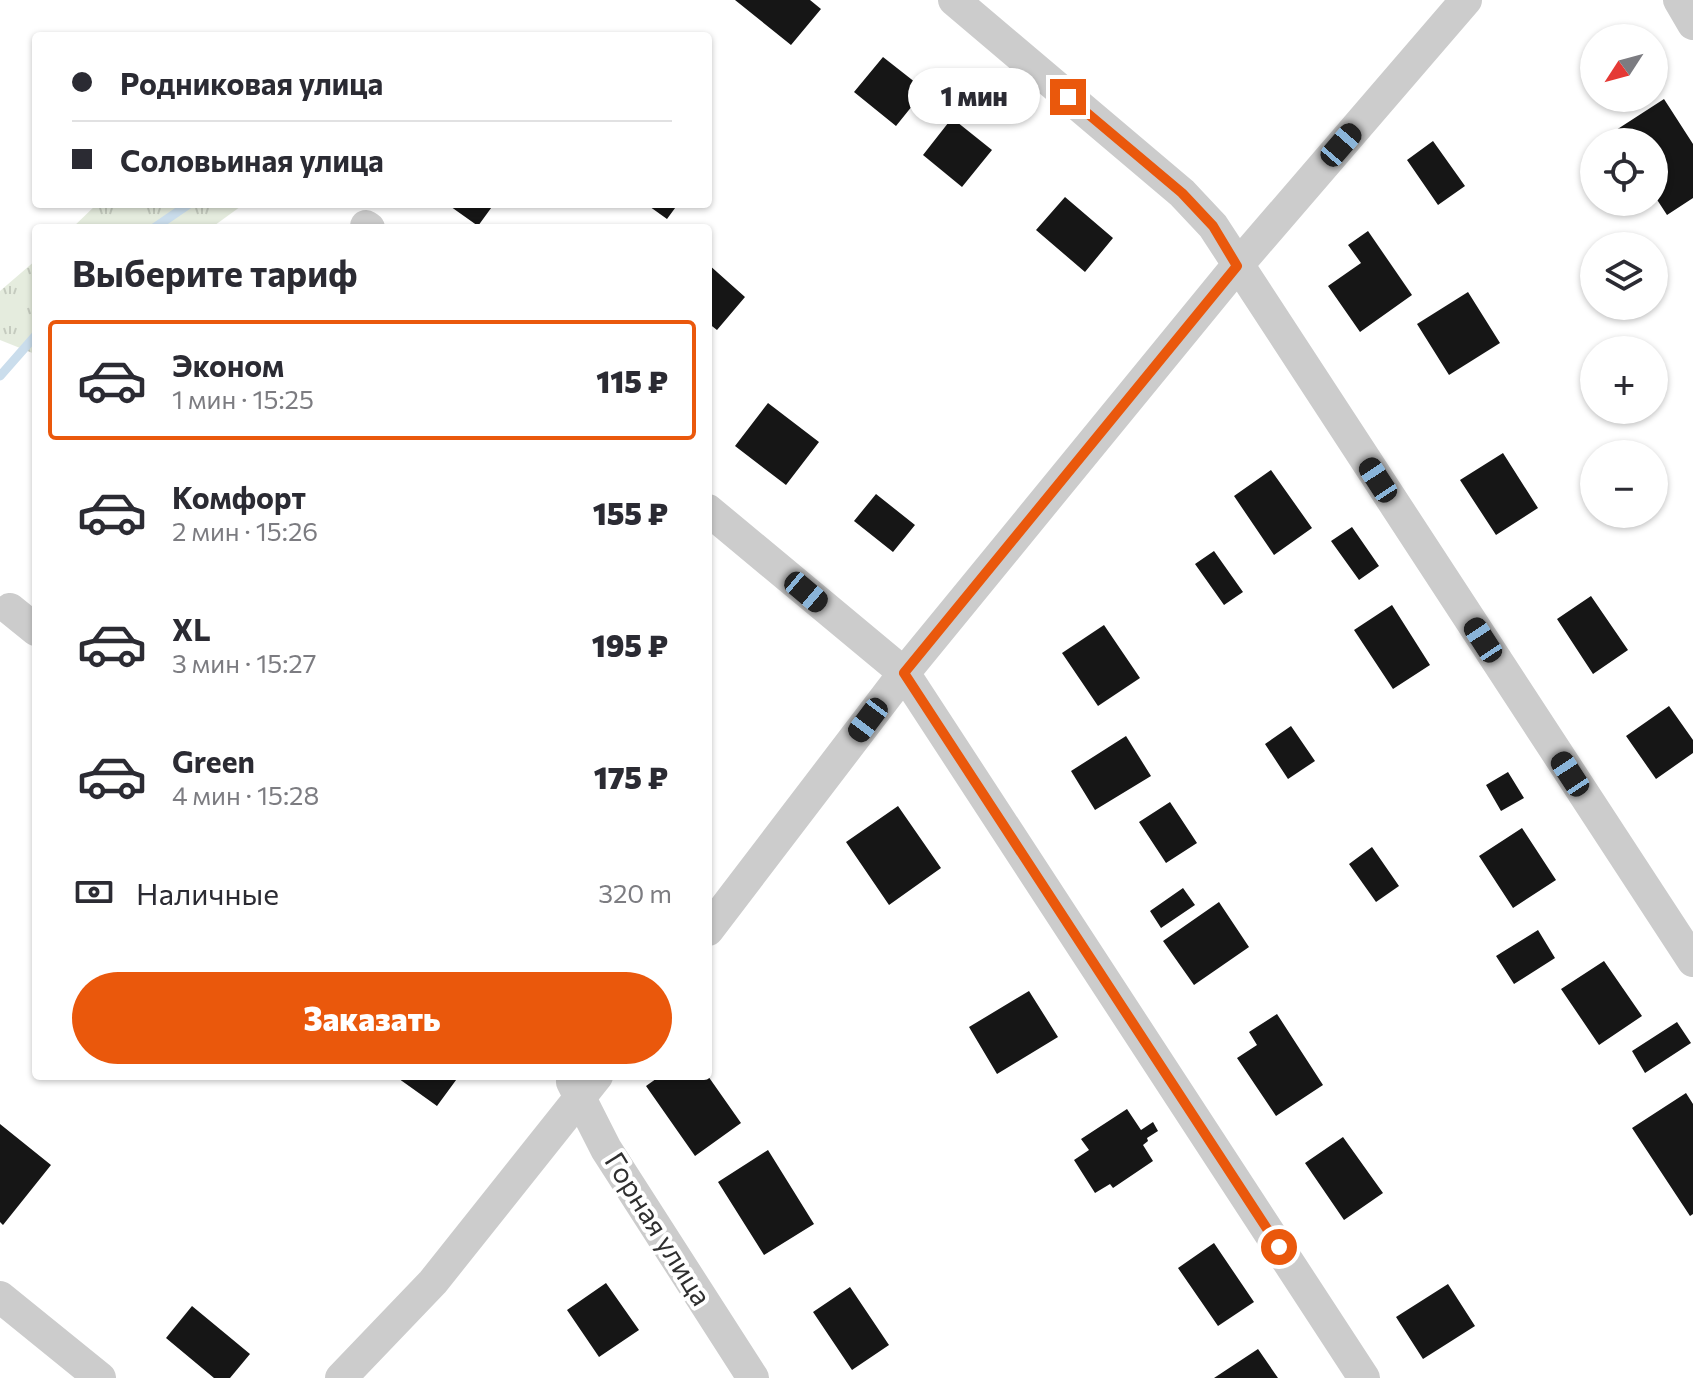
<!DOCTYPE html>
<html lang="ru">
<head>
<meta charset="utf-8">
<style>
  :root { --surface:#fff; --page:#f7f7f7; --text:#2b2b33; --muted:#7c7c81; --line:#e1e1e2; --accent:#ea580c }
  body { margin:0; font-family:Commissioner,sans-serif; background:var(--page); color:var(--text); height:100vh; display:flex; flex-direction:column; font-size:30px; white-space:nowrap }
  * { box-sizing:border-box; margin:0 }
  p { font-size:26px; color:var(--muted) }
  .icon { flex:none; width:44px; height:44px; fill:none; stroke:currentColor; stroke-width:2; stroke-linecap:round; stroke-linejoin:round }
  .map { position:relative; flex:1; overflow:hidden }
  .sheet { position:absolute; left:32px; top:224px; width:680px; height:856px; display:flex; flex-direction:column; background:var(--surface); border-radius:8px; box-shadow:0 2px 6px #0004 }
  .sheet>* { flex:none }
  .hud { position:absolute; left:32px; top:32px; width:680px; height:176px; border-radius:8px; box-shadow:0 2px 6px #0004; display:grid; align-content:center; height:176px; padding:0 40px; background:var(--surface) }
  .needle { width:52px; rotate:234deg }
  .fabs { position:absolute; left:1580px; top:24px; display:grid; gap:16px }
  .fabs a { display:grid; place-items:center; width:88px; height:88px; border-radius:50%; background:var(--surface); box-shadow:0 2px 6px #0004; font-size:40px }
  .end { position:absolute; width:36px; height:36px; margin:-18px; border:10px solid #ea580c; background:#fff; box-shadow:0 0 0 4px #fff }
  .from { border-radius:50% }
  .bubble { position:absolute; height:56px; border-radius:28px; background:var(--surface); box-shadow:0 2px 6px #0004; font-size:26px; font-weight:800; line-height:56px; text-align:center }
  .car { position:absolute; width:24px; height:48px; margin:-24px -12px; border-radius:10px; box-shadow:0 0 6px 2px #0007; background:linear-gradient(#222 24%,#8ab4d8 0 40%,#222 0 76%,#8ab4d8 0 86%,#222 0) }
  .hud b { display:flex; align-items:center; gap:28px; height:76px; font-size:30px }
  .hud b+b { border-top:2px solid var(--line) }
  .hud i { width:20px; height:20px; background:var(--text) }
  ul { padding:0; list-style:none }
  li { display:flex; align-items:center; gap:24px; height:120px; margin:0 16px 12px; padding:0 24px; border:4px solid transparent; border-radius:8px }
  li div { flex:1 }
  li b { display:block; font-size:30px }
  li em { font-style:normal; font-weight:800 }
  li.selected { border-color:var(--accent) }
  li>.icon { width:72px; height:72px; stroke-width:1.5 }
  h2 { padding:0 40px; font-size:36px; line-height:96px }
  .pay { display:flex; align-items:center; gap:20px; height:88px; padding:0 40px; font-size:30px }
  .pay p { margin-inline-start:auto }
  .primary-button { display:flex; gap:16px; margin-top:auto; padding:16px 40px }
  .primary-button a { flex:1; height:92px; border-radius:48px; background:var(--accent); color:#fff; font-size:32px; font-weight:800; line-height:92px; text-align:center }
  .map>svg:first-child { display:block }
  .grass { fill:url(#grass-tufts) }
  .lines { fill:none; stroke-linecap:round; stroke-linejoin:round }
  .stream { stroke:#caddec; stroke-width:9 }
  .building { fill:#161616 }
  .street { stroke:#ccc; stroke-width:32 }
  .route { stroke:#ea580c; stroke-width:10 }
  .labels { text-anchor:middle; stroke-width:8; stroke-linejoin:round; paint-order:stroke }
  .street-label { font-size:28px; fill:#2f2f2f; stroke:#fff }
</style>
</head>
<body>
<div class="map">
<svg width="1693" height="1378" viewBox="0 0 1693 1378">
  <defs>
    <pattern id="grass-tufts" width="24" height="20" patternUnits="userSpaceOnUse" patternTransform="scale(2)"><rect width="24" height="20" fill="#e5ecde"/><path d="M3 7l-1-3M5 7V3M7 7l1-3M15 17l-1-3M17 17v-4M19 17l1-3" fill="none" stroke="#c5cbbf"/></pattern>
  </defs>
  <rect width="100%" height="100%" fill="#fff"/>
  <path class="grass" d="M97,204H244L211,228H72Z
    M36,260V353L35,354L0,340V291Z"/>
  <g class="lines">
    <path class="stream" d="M154,228L189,204
      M0,376L36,335"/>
  </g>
  <path class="building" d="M735,0H810L821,9L791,45Z
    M883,57L925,90L896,126L854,92Z
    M1664,99L1693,144V198L1667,215L1654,195V142H1619L1613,132Z
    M952,118L992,150L962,187L923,155Z
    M1433,141L1465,186L1438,205L1407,160Z
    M1065,197L1113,238L1085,272L1036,230Z
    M447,204H494L478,226Z
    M646,204H678L667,219Z
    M1368,231L1412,295L1360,332L1328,286L1361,263L1348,245Z
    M708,264L745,297L717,330L708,323Z
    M1468,292L1500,343L1449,375L1417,324Z
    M768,403L819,442L786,485L735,446Z
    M1503,453L1538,508L1496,535L1460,480Z
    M1271,470L1312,528L1274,555L1234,496Z
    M876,494L915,525L893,552L854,521Z
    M1352,527L1379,566L1359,580L1331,541Z
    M1214,551L1243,592L1224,605L1195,564Z
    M1591,596L1628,650L1593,674L1557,619Z
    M1392,605L1430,665L1393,689L1354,630Z
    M1104,625L1140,678L1098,706L1062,653Z
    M1669,706L1693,740V753L1656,779L1626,736Z
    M1291,726L1315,761L1288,779L1265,744Z
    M1126,736L1151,776L1095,810L1071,771Z
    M1508,772L1524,798L1501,811L1486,785Z
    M1170,802L1197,843L1166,863L1139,822Z
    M898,806L941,868L889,905L846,842Z
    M1522,828L1556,880L1513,908L1479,856Z
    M1372,847L1399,886L1376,902L1349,864Z
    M1183,888L1195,905L1161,928L1150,911Z
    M1219,902L1249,947L1194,985L1163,941Z
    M1538,930L1555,958L1514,984L1496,956Z
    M1604,961L1642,1016L1599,1045L1561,989Z
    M1029,991L1058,1037L997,1074L969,1027Z
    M1277,1014L1323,1085L1276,1116L1237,1058L1257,1045L1249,1032Z
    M1677,1022L1691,1043L1645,1073L1632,1051Z
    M395,1076H459L437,1106Z
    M660,1076H708L741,1123L695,1156L646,1086Z
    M1686,1093L1693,1104V1214L1690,1216L1632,1128Z
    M1127,1109L1141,1130L1153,1122L1158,1131L1147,1138L1148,1141L1143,1145L1153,1161L1113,1188L1110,1184L1095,1193L1074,1160L1089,1150L1081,1139Z
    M0,1124L51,1165L3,1225L0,1222Z
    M1343,1137L1383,1193L1344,1220L1305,1163Z
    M768,1150L814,1224L764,1255L718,1182Z
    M1214,1243L1254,1302L1218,1326L1178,1268Z
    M606,1283L639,1330L599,1357L567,1310Z
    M1448,1284L1475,1326L1423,1359L1396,1317Z
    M850,1287L889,1345L852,1370L813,1312Z
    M192,1306L250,1354L230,1378H214L166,1338Z
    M1258,1349L1278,1378H1214Z"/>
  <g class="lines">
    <path class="street" d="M954,0L1182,193L1213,226L1693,961
      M1679,0L1693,24
      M366,226L369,228
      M708,510L904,673L1364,1378
      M10,609L36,630
      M708,930L904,673L1237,266L1466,0
      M572,1082L606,1149L753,1378
      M0,1297L100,1378
      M341,1378L433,1282L597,1076"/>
  </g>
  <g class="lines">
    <path class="route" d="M1068,97L1182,193L1213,226L1237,266L904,673L1279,1247"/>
  </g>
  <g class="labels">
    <g class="street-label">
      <text transform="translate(658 1229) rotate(58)" y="10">Горная улица</text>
    </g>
  </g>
</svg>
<div class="fabs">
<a><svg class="needle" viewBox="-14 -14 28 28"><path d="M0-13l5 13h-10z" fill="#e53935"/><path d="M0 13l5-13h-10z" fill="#7c7c81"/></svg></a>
<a><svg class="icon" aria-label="locate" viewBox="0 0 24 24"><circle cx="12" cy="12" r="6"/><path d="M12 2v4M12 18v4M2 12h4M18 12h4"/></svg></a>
<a><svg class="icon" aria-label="layers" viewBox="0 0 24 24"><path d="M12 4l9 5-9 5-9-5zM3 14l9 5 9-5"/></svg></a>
<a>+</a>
<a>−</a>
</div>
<i class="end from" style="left:1279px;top:1247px"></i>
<i class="end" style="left:1068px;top:97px"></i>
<div class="bubble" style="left:908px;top:68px;width:132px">1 мин</div>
<i class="car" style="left:1341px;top:145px;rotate:41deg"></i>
<i class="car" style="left:1378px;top:480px;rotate:327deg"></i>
<i class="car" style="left:806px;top:592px;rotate:130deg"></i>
<i class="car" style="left:1483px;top:640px;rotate:327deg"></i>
<i class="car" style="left:868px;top:720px;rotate:217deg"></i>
<i class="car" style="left:1570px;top:774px;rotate:327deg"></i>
<div class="hud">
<b><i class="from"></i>Родниковая улица</b>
<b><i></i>Соловьиная улица</b>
</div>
<section class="sheet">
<h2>Выберите тариф</h2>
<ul>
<li class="selected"><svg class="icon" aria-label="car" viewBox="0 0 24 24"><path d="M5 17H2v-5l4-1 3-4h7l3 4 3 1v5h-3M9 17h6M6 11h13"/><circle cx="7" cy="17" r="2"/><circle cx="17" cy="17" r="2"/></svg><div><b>Эконом</b><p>1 мин · 15:25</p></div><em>115 ₽</em></li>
<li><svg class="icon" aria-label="car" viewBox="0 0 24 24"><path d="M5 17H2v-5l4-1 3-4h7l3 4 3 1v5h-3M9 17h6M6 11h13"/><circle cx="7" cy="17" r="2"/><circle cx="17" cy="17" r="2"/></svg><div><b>Комфорт</b><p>2 мин · 15:26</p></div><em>155 ₽</em></li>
<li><svg class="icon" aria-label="car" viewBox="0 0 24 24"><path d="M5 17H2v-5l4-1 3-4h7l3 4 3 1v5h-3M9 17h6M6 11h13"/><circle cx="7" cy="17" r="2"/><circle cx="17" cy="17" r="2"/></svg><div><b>XL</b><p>3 мин · 15:27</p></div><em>195 ₽</em></li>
<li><svg class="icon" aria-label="car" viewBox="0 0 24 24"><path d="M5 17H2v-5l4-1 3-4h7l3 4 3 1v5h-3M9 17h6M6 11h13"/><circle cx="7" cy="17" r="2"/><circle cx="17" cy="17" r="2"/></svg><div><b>Green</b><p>4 мин · 15:28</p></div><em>175 ₽</em></li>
</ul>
<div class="pay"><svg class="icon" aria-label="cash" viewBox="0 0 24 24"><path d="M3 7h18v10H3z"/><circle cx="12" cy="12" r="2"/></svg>Наличные<p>320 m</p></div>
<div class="primary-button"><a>Заказать</a></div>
</section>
</div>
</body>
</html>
